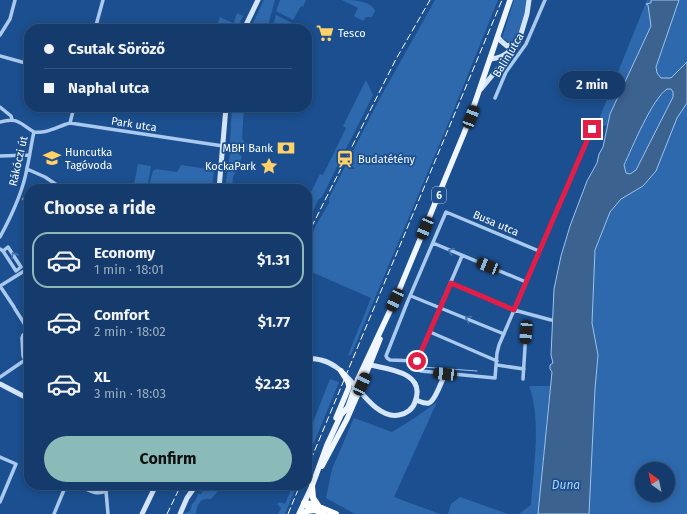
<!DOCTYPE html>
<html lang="en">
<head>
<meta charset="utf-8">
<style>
  :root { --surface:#143b6b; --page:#1d4271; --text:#f1f3f6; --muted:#9dadc1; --line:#33557e; --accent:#8bbbb9 }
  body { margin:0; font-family:"Fira Sans",sans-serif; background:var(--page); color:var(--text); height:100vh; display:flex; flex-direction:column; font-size:15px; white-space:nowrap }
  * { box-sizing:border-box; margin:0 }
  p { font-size:13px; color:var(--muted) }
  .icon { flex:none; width:22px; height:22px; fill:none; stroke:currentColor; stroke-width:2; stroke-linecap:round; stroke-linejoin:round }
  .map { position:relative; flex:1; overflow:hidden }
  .drawer { position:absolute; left:24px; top:184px; width:288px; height:306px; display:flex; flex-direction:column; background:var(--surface); border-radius:16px; box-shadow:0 2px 10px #0003,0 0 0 1px var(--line) }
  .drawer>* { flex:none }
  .top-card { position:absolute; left:24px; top:24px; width:288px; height:88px; border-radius:16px; box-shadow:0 2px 10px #0003,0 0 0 1px var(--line); display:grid; align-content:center; height:88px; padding:0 20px; background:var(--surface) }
  .needle { width:26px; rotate:327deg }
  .fabs { position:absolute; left:635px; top:462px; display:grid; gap:8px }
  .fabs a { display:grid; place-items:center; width:40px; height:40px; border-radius:50%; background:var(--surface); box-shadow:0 2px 10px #0003,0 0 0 1px var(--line); font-size:20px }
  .end { position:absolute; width:18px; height:18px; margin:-9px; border:5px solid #e11d48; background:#fff; box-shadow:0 0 0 2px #fff }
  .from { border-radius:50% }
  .bubble { position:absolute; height:28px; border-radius:14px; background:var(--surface); box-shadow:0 2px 10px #0003,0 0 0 1px var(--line); font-size:13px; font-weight:700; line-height:28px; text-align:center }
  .car { position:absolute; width:12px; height:24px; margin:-12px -6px; border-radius:5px; box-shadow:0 0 3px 1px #0007; background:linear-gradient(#222 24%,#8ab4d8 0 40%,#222 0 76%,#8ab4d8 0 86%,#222 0) }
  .top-card b { display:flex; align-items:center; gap:14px; height:38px; font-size:15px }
  .top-card b+b { border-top:1px solid var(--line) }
  .top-card i { width:10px; height:10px; background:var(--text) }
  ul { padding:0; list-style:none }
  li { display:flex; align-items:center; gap:12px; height:56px; margin:0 8px 6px; padding:0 12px; border:2px solid transparent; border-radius:16px }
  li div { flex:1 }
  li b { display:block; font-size:15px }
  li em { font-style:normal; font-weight:700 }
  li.on { border-color:var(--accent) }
  li>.icon { width:36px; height:36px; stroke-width:1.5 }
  h2 { padding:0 20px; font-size:18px; line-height:48px }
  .cta { display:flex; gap:8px; margin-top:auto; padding:8px 20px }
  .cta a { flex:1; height:46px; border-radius:24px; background:var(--accent); color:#111; font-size:16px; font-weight:700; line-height:46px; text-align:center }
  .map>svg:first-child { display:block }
  .green { fill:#2e69ad; fill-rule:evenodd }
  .water { fill:#3c6290; stroke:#9cc4f0; fill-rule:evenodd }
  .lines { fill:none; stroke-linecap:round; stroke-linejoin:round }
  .stream { stroke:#9cc4f0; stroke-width:1 }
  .street { stroke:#a9c9ee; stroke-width:3.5 }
  .secondary { stroke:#d6e6fa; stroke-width:5 }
  .primary { stroke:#f0f6ff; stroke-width:5.5 }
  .highway { stroke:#fff; stroke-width:6 }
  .rail { stroke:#fff; stroke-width:1; stroke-dasharray:7 3; stroke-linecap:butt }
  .primary-bridge { stroke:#f0f6ff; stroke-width:5.5 }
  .oneway { stroke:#4674ac }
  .route { stroke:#e11d48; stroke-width:5 }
  .labels { text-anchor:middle; stroke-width:3.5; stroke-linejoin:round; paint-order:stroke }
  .shield { fill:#1b4f8f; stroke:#bbcadd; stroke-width:1 }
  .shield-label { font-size:10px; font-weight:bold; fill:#fff }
  .poi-label { font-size:11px; fill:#fff; stroke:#1b4f8f; text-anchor:start }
  .street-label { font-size:11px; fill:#fff; stroke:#1b4f8f }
  .water-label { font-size:12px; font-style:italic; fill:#b5d3f5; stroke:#1b4f8f }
</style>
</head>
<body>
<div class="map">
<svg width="687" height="514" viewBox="0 0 687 514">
  <rect width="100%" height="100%" fill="#1b4f8f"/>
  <path class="green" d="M264,0H275L267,29H250Z
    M280,0H306L303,7L301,6L293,20L276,11Z
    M342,0C352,0 371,0 375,11L372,17H366L363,21L354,16L358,8Z
    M435,0H498L448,124L351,355H348L371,298L307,270V246L316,225L329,203V198L380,98Z
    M514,0H527C525,15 523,33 511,43L502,38Z
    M647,0L652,1L648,5L651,26L610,114L608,125L604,126L597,124Z
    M679,0H687V62L671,78H661L657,73L656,67Z
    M237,13L243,16L237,29L216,28L220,17L233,23L234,22Z
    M276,15L292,23L289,29H272Z
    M366,80L373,95L322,197L318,200L309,221L307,222V200L320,174L323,175L346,128L343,126Z
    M667,89H671L673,92V97L636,170L630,174L626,173L624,165C632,148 652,99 667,89Z
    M687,103V514H589L595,389L598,355L592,323L595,251L610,212L621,199L643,186L677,118ZM642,469H668V495H642Z
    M232,107H244L242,138L245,143L253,145L254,143V147L250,151H247L230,143Z
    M231,150L238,153L242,157L233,177L232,189H225L230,152Z
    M138,164L151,166L147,189H133Z
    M181,165L214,170L212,189H148L153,171L156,169L177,172Z
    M330,379L339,382L307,460V444L310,436L308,435Z
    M529,386H550L538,514H519L531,505C533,469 542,420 529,386Z
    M437,402L394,497L440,514H355L326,498L332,469L354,418L392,432L413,419Z
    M208,485H217L216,488L218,491L211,499C200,498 198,503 196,513L198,514H182L190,511L192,504L195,501L198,494H201Z
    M293,485H297L285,514H278L281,508L277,504L280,502L285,504Z
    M460,497L508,514H448L451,504Z"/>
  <path class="water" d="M651,0H679L656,67L657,73L661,78H671L687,62V103L677,118L656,171L643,186L621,199L610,212L595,250L592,323L598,355L595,389L589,514H538L552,372L550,369V365L553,363L551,355L554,289L561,256L570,226L587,181L597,163L599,154L603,147L610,114L651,26L648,5L646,4L651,3ZM667,89H671L673,92V97L636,170L630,174L626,173L624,165C632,148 652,99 667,89Z"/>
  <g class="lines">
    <path class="stream" d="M422,367L477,371"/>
    <path class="street" d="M95,29L103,0
      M0,35L10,19L15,0
      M0,56L29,64
      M495,98L506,72L526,44L545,0
      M0,107L11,116L12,119
      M0,122C18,117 19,123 34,132C47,134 58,126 70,123L223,146
      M70,123L74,107
      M0,156L29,155
      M27,169L45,177L63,189
      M24,199L29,202
      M0,237C12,215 23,192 27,168C30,156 31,144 34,132
      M433,243L526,282
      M0,249L3,251L16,271L21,267L8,247L3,251
      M462,256L417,361V368L421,371L495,378L497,353L499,345L592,129
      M451,283L514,310L551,320
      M0,286L29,268
      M0,286L14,307
      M411,296L504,334
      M15,309L29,331
      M430,332L497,361
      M417,361L390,360L387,358L386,356L407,303L446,212L539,251
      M497,365L524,369
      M0,377L25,360L23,356L22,338L23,335L29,331
      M523,379L526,331
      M0,457L16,464L0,502
      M78,485C87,489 95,496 106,491
      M54,514L66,485
      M108,514L106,491L110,485"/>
    <path class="secondary" d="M244,29L258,0
      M498,37L501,41L507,46L516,43
      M491,59C501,58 508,54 514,46
      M481,89L495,72L509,58L518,44L527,14L529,0
      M219,189L226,107
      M307,358C317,359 327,360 336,367C355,379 374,420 399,415C406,414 413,409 415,402C427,371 386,369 366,364
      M0,384L29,399
      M416,400C419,401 425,404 429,403C435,401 442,380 445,374
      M142,514L156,485
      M180,514L187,498L196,485"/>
    <path class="primary" d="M358,379L395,300L467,126L510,0
      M362,384L380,339
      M336,418L349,387L348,382L341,371
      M322,466L347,419L357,396
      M299,514L312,486L327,445L341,415L348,407L353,393"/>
    <path class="highway" d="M312,486L313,498L319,507
      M304,503L312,504L336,514
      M305,504L308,507L324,514
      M302,514L307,511L314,510"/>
    <path class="rail" d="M307,236L396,59L430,0
      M307,469L502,0
      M167,514L181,485
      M288,514L300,485"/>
    <path class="primary-bridge" d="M353,393L358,379
      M357,396L362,384"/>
  </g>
  <defs><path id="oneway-chevron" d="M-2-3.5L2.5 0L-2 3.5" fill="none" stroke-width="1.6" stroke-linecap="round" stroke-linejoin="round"/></defs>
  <g class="oneway">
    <use href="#oneway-chevron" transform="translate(451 251) rotate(-156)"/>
    <use href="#oneway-chevron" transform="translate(14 255) rotate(-122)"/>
    <use href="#oneway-chevron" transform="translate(468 319) rotate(-158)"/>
  </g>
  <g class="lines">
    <path class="route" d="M417,361L451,283L514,310L592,129"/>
  </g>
  <defs>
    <g id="supermarket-bare" transform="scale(1.38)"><path d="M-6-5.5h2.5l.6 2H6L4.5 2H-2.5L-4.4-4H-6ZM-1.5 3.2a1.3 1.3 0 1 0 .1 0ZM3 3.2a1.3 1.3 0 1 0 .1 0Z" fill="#ffd166" stroke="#1b4f8f" stroke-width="2.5" paint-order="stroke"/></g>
    <g id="bank-bare" transform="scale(1.38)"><path d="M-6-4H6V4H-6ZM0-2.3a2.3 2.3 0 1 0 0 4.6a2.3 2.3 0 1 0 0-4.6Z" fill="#ffd166" stroke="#1b4f8f" stroke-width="2.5" paint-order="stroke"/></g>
    <g id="school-bare" transform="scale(1.38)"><path d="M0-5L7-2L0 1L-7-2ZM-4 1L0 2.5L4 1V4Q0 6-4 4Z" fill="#ffd166" stroke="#1b4f8f" stroke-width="2.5" paint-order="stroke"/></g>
    <g id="station-bare" transform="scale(1.38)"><path d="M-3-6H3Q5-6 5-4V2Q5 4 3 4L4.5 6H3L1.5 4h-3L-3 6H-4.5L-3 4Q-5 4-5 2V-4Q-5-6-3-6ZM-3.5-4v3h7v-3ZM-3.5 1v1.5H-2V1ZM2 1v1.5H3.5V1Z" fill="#ffd166" stroke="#1b4f8f" stroke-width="2.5" paint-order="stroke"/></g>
    <g id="sight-bare" transform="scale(1.38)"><path d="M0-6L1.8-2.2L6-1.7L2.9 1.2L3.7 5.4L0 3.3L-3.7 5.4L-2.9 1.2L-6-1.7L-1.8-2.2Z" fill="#ffd166" stroke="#1b4f8f" stroke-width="2.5" paint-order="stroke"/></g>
  </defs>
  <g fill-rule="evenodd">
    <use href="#supermarket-bare" x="325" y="33"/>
    <use href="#bank-bare" x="286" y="148"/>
    <use href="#school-bare" x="52" y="158"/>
    <use href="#station-bare" x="345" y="159"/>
    <use href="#sight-bare" x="269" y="166"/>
  </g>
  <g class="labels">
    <rect class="shield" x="432" y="187" width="14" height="16" rx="3"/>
    <g class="shield-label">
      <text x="439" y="199">6</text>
    </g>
    <g class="poi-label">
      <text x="338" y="37">Tesco</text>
      <text x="273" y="152" text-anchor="end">MBH Bank</text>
      <text x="65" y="156">Huncutka<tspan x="65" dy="13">Tagóvoda</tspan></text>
      <text x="358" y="163">Budatétény</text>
      <text x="256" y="170" text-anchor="end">KockaPark</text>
    </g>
    <g class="street-label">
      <text transform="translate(508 55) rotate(-59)" y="4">Balin utca</text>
      <text transform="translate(134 124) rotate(9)" y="4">Park utca</text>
      <text transform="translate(18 161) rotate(-77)" y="4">Rákóczi út</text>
      <text transform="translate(496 223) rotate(23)" y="4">Busa utca</text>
    </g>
    <g class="water-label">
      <text x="566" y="489">Duna</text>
    </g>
  </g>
</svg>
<div class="fabs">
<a><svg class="needle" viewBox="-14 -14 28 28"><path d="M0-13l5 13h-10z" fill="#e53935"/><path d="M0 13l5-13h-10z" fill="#9dadc1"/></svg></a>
</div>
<i class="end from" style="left:417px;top:361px"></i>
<i class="end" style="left:592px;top:129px"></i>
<div class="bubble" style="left:559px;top:71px;width:66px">2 min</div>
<i class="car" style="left:471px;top:117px;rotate:21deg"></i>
<i class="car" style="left:425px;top:228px;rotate:203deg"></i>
<i class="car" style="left:488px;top:266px;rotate:292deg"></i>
<i class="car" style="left:395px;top:300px;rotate:205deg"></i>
<i class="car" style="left:526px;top:332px;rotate:184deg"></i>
<i class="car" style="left:445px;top:374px;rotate:276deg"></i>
<i class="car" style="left:362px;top:384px;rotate:25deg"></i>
<div class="top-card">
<b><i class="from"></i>Csutak Söröző</b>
<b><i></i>Naphal utca</b>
</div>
<section class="drawer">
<h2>Choose a ride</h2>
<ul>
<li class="on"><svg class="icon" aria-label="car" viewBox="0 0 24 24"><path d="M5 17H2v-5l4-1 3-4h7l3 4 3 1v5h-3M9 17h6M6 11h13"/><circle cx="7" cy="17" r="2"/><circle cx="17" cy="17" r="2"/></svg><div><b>Economy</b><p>1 min · 18:01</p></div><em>$1.31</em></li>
<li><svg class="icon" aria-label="car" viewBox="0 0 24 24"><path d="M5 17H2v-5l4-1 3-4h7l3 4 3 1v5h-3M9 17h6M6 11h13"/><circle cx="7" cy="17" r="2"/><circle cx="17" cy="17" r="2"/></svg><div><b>Comfort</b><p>2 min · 18:02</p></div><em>$1.77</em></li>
<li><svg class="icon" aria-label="car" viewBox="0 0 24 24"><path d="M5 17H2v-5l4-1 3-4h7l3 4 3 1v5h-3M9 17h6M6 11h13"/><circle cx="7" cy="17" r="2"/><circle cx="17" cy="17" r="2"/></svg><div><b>XL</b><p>3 min · 18:03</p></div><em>$2.23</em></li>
</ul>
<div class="cta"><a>Confirm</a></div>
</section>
</div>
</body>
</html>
